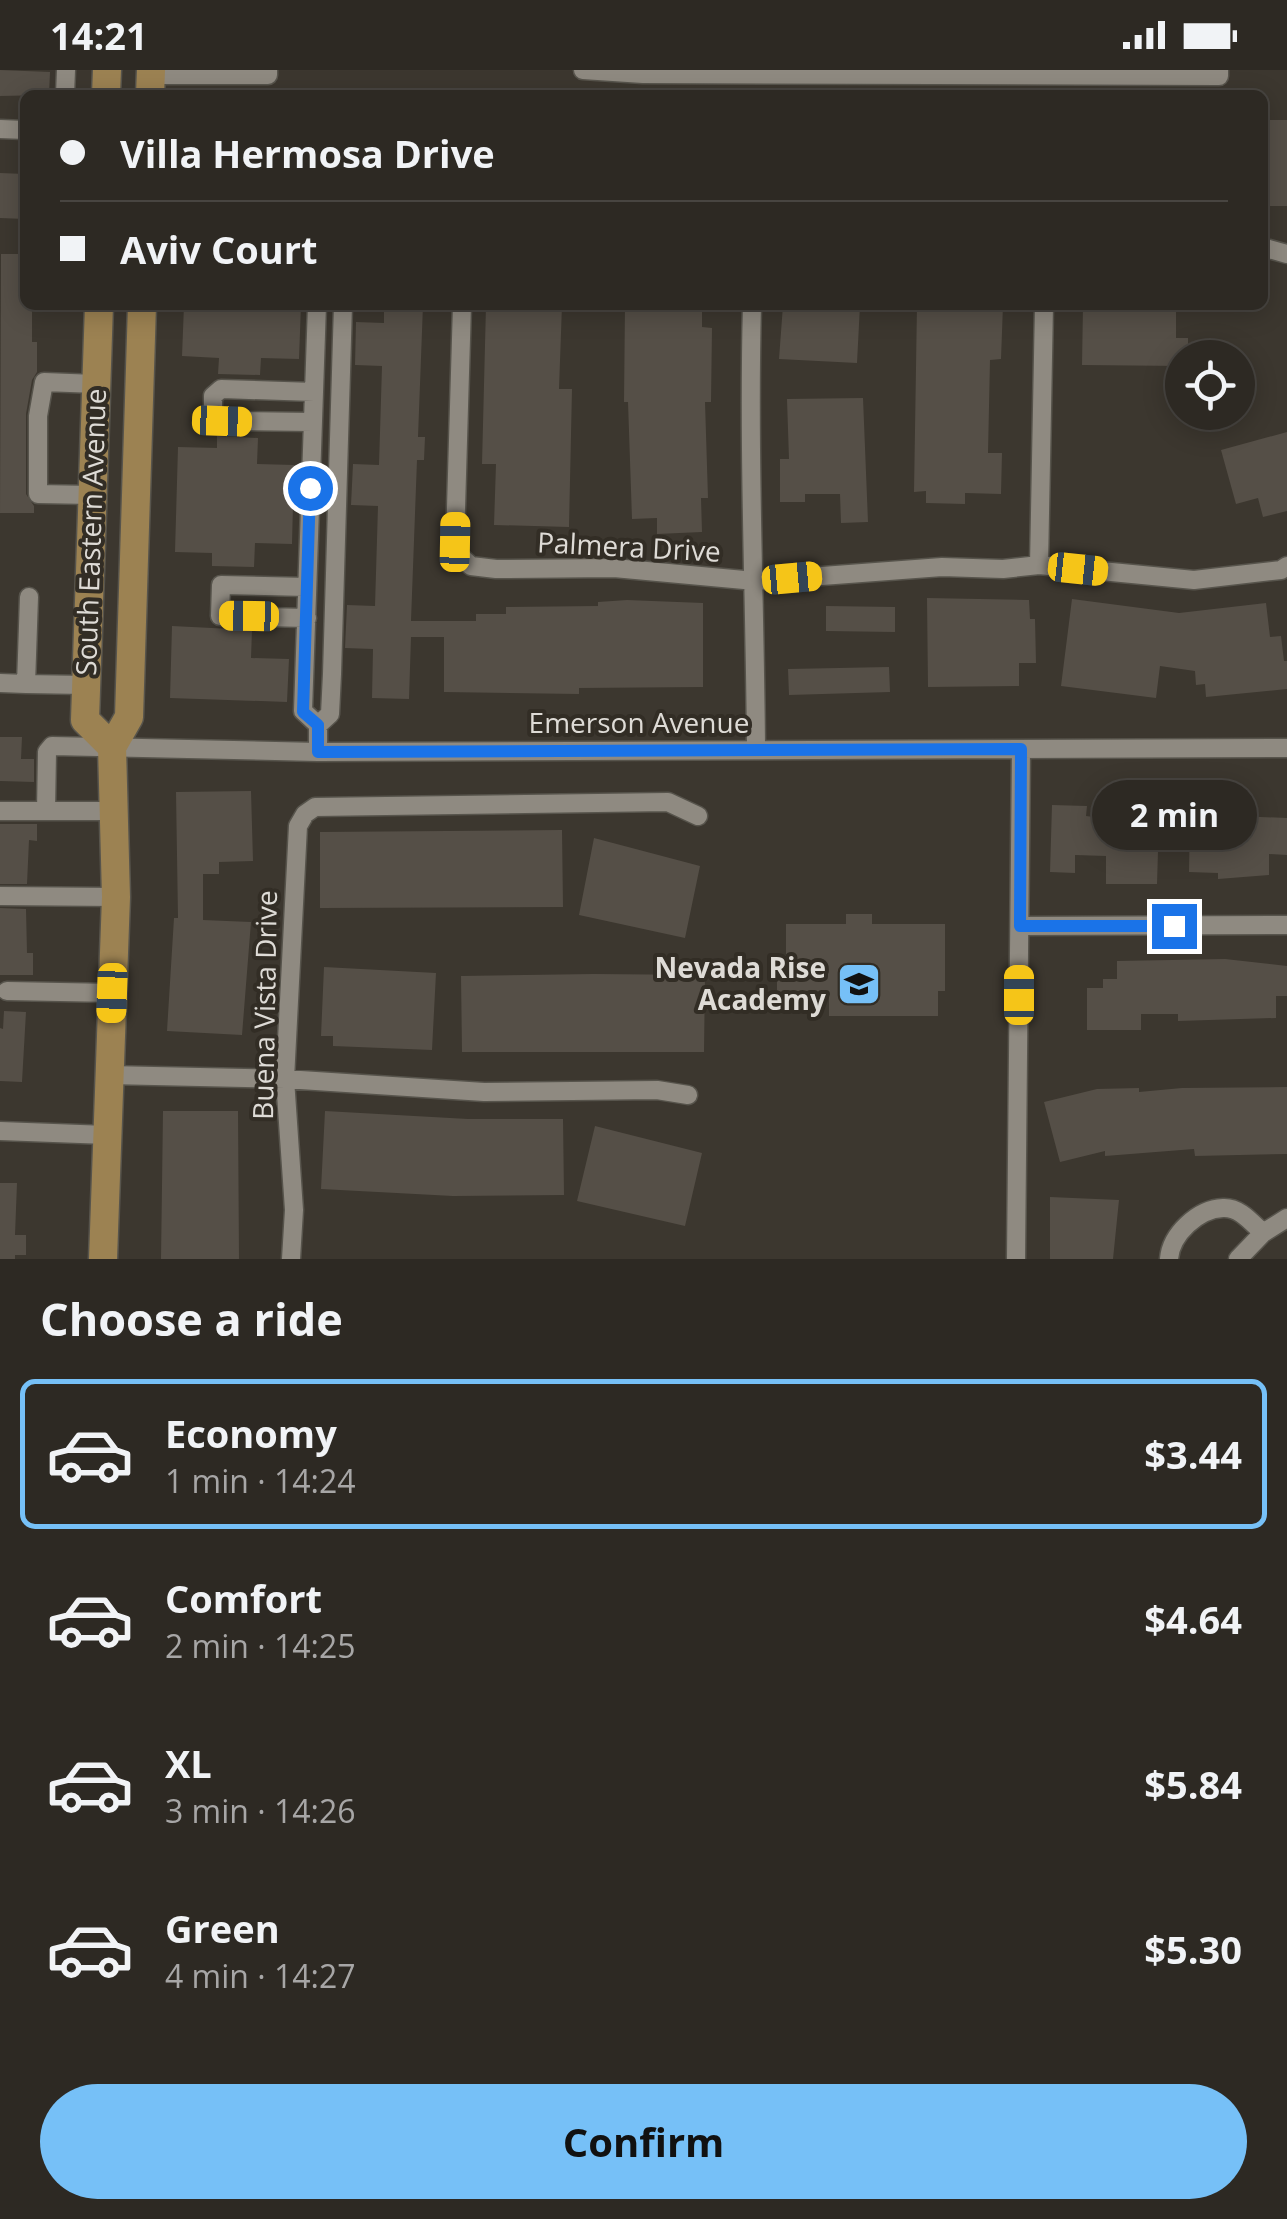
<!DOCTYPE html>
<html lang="en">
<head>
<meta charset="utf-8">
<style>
  :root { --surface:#2d2923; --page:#393530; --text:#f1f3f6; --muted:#a7a6a6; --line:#484541; --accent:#76c0f7 }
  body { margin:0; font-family:"Open Sans",sans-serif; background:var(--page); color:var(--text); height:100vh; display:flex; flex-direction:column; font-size:38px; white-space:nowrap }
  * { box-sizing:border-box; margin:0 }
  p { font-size:32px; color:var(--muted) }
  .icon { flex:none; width:55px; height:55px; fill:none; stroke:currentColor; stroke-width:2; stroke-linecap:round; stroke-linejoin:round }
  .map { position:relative; height:1189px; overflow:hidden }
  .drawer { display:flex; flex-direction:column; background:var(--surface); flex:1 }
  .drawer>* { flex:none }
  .guide { position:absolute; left:20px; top:20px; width:1248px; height:220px; border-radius:15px; box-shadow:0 5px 25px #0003,0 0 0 2px var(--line); display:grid; align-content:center; height:220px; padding:0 40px; background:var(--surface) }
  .fabs { position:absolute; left:1165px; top:270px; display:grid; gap:20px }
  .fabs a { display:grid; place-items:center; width:90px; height:90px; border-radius:50%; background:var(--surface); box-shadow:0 5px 25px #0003,0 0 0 2px var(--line); font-size:50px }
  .end { position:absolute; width:45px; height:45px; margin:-22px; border:12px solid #1a73e8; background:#fff; box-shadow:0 0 0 5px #fff }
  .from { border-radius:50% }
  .bubble { position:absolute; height:70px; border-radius:35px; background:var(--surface); box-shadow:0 5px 25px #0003,0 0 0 2px var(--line); font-size:32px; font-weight:700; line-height:70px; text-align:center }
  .car { position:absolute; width:30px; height:60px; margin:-30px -15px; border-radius:12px; box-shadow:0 0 8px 2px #0007; background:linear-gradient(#f5c518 24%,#345 0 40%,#f5c518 0 76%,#345 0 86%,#f5c518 0) }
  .guide b { display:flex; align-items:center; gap:35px; height:95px; font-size:38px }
  .guide b+b { border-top:2px solid var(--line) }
  .guide i { width:25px; height:25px; background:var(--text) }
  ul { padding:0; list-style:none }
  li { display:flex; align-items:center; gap:30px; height:150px; margin:0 20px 15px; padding:0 20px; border:5px solid transparent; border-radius:15px }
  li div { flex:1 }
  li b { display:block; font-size:38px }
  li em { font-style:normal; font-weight:700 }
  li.selected { border-color:var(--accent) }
  li>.icon { width:90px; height:90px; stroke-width:1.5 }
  h2 { padding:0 40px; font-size:45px; line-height:120px }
  .action { display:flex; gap:20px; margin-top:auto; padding:20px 40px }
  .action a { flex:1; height:115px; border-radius:60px; background:var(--accent); color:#111; font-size:40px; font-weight:700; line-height:115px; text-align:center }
  .status { display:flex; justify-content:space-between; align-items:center; height:70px; padding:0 50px; background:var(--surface); direction:ltr }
  .status svg { height:28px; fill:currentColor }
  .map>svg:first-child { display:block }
  .building { fill:#554f47 }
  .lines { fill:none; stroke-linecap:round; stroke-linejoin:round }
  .minor-casing { stroke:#57544c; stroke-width:21 }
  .major-casing { stroke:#57544c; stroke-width:31 }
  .minor { stroke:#8f8a81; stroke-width:18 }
  .major { stroke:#9c8252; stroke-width:28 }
  .route { stroke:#1a73e8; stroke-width:12 }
  .labels { text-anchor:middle; stroke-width:8; stroke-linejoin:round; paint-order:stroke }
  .street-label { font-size:28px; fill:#dedbd6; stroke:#322d25 }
  .poi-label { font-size:28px; font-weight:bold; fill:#dedbd6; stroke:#322d25; text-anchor:end }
</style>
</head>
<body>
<div class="status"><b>14:21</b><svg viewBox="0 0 49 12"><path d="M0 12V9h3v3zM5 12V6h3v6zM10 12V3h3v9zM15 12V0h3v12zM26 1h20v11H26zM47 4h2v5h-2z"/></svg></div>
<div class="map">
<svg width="1287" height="1189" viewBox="0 0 1287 1189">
  <rect width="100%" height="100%" fill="#3c372f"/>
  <path class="building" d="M0,0L50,2L49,25L0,26Z
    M1262,50H1287V136H1262Z
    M0,103L25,104V149L0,148Z
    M1,184H25V235H32V272H37V302L32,310L26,344V424L34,436V443H0Z
    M184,235H301L299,289L261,288L260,305L218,304L219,288L182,286Z
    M384,235H423L418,367H425L424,390H417L411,551H476V544H506V537L598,536V532L627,530L703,533V617L579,618V624L444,622V567H411L409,629L372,628L373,579L345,578L347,535L375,536L378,436L351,435L353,394L379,395L382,296L355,295L356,252L384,253Z
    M486,235H562L559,319H572L569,457L494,455L496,394H482Z
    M625,235H702V257L712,258L711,332H705L708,428H701L702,462L657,464V448L632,449L628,332H624Z
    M783,235H860L857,293L779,289Z
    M917,235H1003L1001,289L990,290L988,383H1002L1001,424L965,423V434L926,433V421L914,422Z
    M1083,235H1176V268H1188V288H1182V296L1082,295Z
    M863,328L868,452L841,453L840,424H805V432H780V389H789L787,329Z
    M1287,362V441L1263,447L1258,428L1236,434L1221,380Z
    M217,366L258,368L257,394L294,395L292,474L255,473L254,497L212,496V483L175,482L178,377L217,378Z
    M927,528L1029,530L1030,549H1035L1036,593H1019V616L928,617Z
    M1072,529L1179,543L1266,533L1270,567L1281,566L1284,591H1287V619L1206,627L1205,614L1196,615L1195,601L1160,596L1156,628L1061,616Z
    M826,536L895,537V562L826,561Z
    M172,556L252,560L251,588L289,589L287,632L170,628Z
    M889,597L890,622L789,625L788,599Z
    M0,667H22L21,689H34V712L0,711Z
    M251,721L253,791L219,792V804H203V850L251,852L242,965L167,961L174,848H178L176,722Z
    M1052,735L1087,736L1086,746L1101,748L1159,749L1157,814H1106V786L1075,785V803L1050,802Z
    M1190,744L1287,748V785L1269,784V805L1218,809V803L1189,802Z
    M0,754H37V771L29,770L27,814H0Z
    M562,760L563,837L320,838V762Z
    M594,768L700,796L685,868L579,845Z
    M0,838L26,839L27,883H33V905H0Z
    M846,844H872V854H945V921H938V946H829V923H777V885H786V854H846Z
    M1225,889L1287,896V926H1276V948L1178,951V944H1141V960H1087V918H1103V909H1117V891Z
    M324,897L436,903L432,980L333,976V966H321Z
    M594,904L705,905L704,982H462L461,906Z
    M4,941L26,942L22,1012L0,1011V958L3,959Z
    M1287,1017V1084L1195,1086L1194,1079L1105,1086V1081L1060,1092L1044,1032L1097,1019L1139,1018V1022L1182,1018Z
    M163,1041H238L239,1189H161Z
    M325,1041L468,1049H563L564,1125L453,1126L321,1119Z
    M595,1056L702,1083L685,1156L577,1131Z
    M0,1113H17L15,1165H26V1185H15V1189H0Z
    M1050,1127L1119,1130L1113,1189H1050Z"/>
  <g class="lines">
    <g class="minor-casing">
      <path id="minor" d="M583,0L643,4L1219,6V0
        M151,5H268V0
        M65,25L66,0
        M0,59L25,60
        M1262,177L1287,184
        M317,235L303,641L318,655V682
        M462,235L455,472L460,486L471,496L496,499L614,498L755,511L942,497L1003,499L1039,495L1194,510L1281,500L1287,496
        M752,235C748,383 755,531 756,679
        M313,352L222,351L213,346V326L221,319L314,322
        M92,425L38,424V346L44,312L96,314
        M1039,495L1044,235
        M29,527L26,614L85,615
        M307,548L220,546L221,515L307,517
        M0,613L26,614
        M318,655L330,644L332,604L343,235
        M0,741H111
        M46,741L47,682L52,676L318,682L1287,678
        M0,826L116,827
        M1020,856L1287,855
        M7,921L113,923
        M109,1005L285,1009L484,1022L657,1020L688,1025
        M0,1061L107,1065
        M291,1189L294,1140L285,1009L298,756L305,744L315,737L668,732L698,746
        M1016,1189L1021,679
        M1169,1189C1171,1164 1198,1139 1223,1138C1240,1137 1252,1153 1263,1163
        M1238,1189L1263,1163L1287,1148"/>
    </g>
    <g class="major-casing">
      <path id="major" d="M106,25L107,0
        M150,25L151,0
        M99,235L85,650L112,677
        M103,1189L116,827L112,677L129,647L142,235"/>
    </g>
    <use href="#minor" class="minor"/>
    <use href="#major" class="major"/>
  </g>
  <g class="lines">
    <path class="route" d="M310,418L303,642L318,655V682L1021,679L1020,856H1174"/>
  </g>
  <defs>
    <g id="school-square" transform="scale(2.25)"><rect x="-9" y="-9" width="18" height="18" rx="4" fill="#76c0f7" stroke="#322d25"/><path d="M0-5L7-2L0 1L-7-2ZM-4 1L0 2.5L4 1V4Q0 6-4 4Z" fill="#111"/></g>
  </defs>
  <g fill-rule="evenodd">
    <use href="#school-square" x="859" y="914"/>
  </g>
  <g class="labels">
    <g class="street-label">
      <text transform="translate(91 462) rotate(-88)" y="10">South Eastern Avenue</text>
      <text transform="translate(629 477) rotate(3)" y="10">Palmera Drive</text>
      <text x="639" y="663">Emerson Avenue</text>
      <text transform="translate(265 935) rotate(-89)" y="10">Buena Vista Drive</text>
    </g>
    <g class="poi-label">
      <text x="826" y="908">Nevada Rise<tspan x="826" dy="32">Academy</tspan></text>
    </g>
  </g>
</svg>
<div class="fabs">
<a><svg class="icon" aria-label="locate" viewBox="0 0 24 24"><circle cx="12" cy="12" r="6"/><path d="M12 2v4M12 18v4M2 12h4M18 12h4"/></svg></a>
</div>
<i class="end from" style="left:310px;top:418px"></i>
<i class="end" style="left:1174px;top:856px"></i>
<div class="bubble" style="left:1092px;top:710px;width:165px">2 min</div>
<i class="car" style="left:222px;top:351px;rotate:92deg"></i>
<i class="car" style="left:455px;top:472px;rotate:1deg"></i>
<i class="car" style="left:1078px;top:499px;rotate:96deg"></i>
<i class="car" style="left:792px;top:508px;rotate:85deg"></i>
<i class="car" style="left:249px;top:546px;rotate:271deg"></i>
<i class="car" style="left:112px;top:923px;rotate:182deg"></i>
<i class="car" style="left:1019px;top:925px;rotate:0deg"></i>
<div class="guide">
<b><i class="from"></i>Villa Hermosa Drive</b>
<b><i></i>Aviv Court</b>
</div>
</div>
<section class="drawer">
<h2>Choose a ride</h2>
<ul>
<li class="selected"><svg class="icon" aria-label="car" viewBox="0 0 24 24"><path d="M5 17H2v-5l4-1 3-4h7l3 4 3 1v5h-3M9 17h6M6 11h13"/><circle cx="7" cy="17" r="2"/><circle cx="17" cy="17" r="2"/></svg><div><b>Economy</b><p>1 min · 14:24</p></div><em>$3.44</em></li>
<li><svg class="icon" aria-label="car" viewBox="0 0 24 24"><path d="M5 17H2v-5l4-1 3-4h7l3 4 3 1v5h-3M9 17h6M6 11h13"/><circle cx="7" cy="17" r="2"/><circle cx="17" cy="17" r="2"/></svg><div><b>Comfort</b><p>2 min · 14:25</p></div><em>$4.64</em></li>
<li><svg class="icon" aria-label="car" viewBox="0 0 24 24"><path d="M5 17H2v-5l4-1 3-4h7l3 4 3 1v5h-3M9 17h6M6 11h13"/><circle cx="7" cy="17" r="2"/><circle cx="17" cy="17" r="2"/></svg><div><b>XL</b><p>3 min · 14:26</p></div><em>$5.84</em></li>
<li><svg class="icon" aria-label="car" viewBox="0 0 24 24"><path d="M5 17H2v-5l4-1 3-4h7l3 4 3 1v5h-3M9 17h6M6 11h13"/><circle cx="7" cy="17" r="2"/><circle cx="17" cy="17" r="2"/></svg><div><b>Green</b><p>4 min · 14:27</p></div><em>$5.30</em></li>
</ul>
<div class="action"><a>Confirm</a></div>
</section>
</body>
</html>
